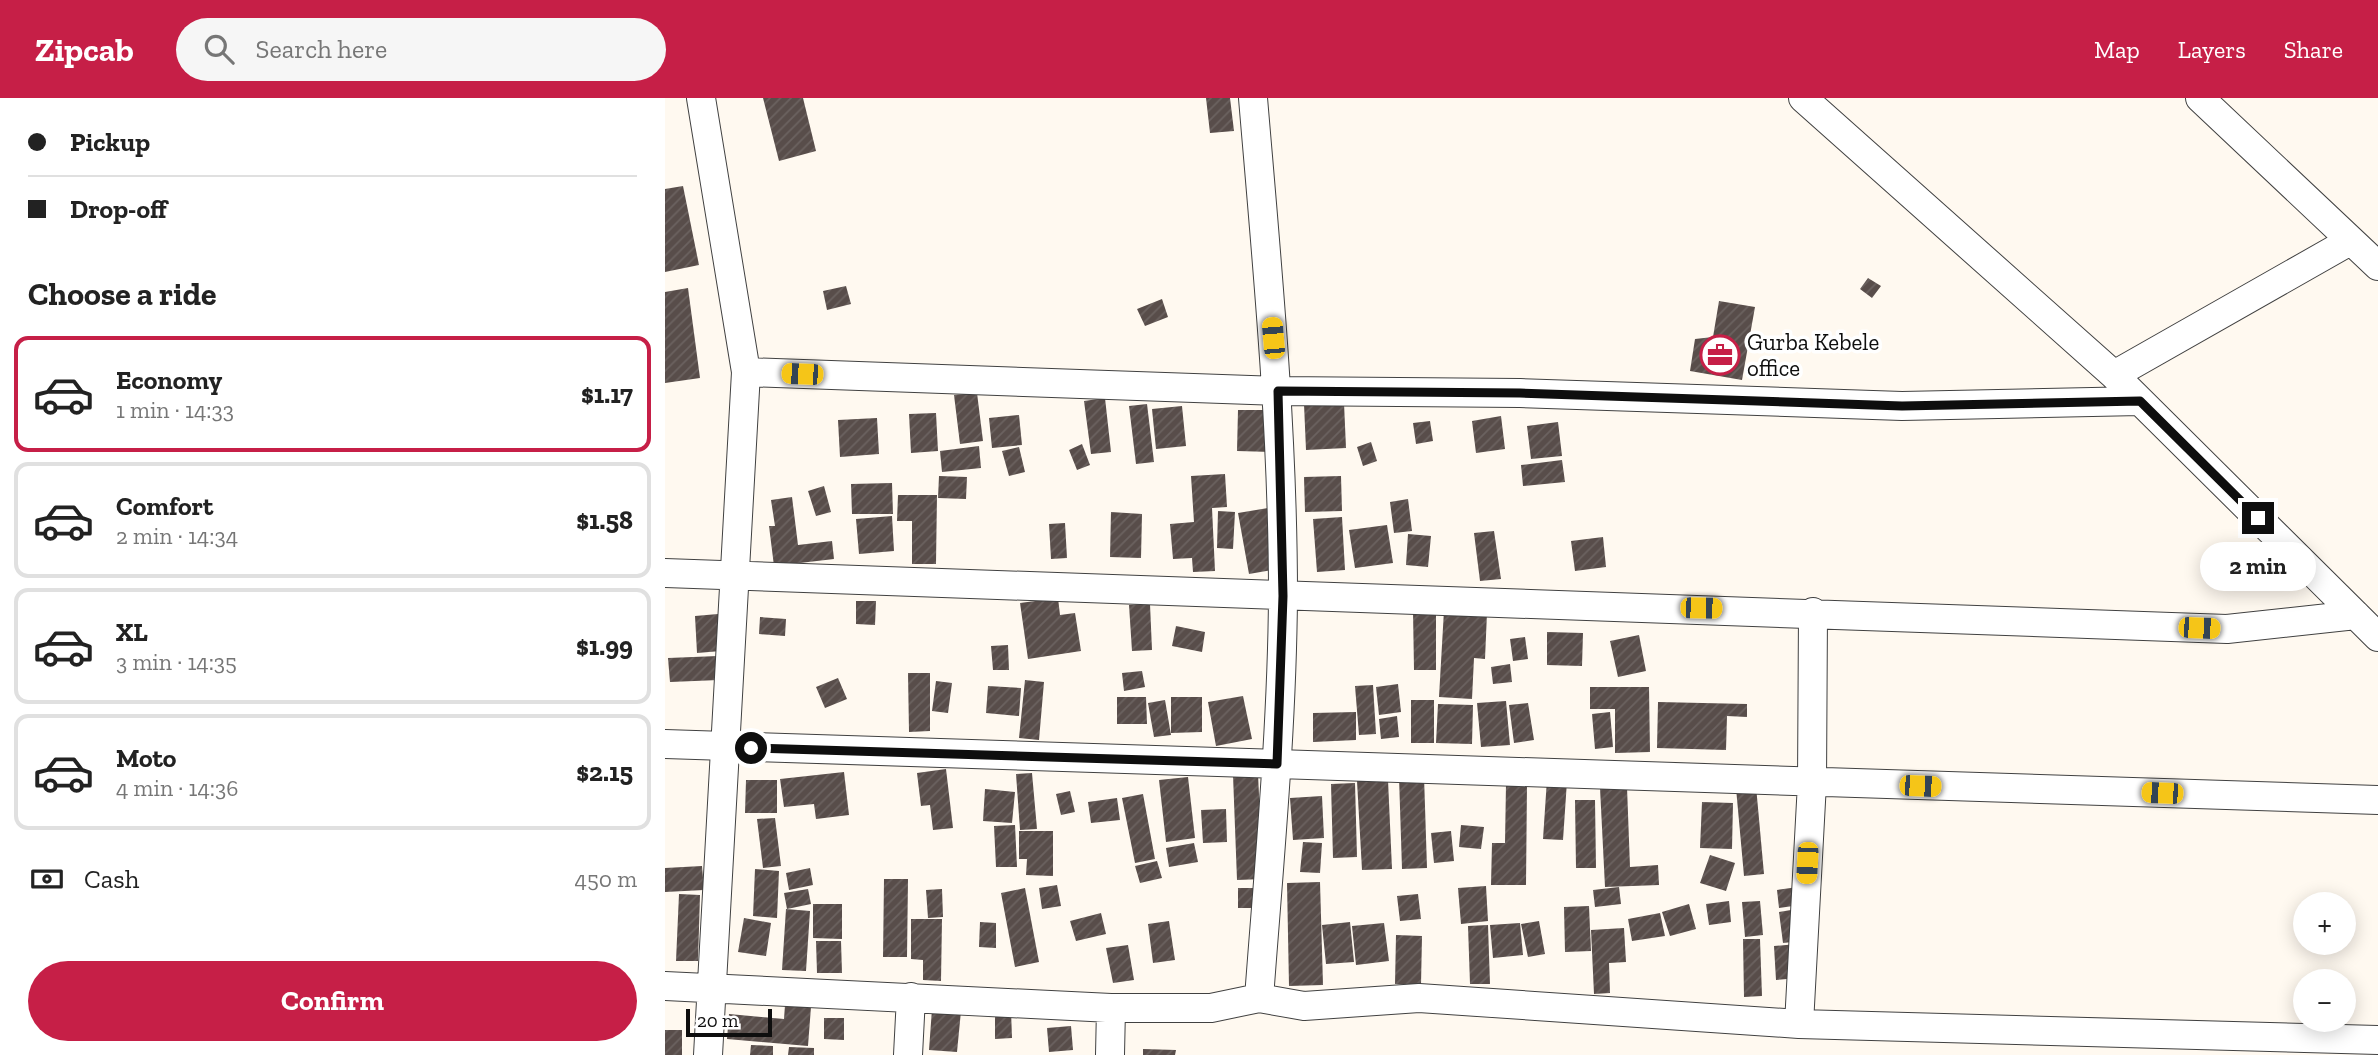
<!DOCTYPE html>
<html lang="en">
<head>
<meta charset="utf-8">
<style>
  :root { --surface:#fff; --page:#f6f6f6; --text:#222; --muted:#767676; --line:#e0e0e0; --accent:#c61f47 }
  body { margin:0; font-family:"Zilla Slab",serif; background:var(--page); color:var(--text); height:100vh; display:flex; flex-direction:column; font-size:26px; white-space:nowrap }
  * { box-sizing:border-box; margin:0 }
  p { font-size:23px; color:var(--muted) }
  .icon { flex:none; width:38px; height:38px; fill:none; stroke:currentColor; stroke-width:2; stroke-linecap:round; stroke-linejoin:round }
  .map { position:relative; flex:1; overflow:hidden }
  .side { display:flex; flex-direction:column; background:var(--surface); width:665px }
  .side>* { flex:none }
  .hud { display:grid; align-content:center; height:154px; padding:0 28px; background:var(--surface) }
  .buttons { position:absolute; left:1628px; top:794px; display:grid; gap:14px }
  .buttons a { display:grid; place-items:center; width:63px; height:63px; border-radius:50%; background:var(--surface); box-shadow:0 4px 18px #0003; font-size:35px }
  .scale { position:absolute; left:21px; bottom:18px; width:86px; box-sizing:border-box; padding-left:7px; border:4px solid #0e0e0e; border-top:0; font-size:19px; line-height:24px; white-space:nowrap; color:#0e0e0e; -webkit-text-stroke:5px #fff; paint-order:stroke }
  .end { position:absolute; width:32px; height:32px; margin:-16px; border:9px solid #0e0e0e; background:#fff; box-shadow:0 0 0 4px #fff }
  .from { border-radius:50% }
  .bubble { position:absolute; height:49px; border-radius:24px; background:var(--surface); box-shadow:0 4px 18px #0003; font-size:23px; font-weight:700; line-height:49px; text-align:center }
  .car { position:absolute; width:21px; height:42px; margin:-21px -10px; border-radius:9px; box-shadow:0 0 5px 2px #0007; background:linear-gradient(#f5c518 24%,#345 0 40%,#f5c518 0 76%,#345 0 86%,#f5c518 0) }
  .hud b { display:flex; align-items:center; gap:24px; height:66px; font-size:26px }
  .hud b+b { border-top:2px solid var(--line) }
  .hud i { width:18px; height:18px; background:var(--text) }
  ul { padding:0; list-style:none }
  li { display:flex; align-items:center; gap:21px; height:116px; margin:0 14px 10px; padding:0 14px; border:4px solid var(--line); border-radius:14px }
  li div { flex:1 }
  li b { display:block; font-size:26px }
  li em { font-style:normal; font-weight:700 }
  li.selected { border-color:var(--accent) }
  li>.icon { width:63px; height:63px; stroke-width:1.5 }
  h2 { padding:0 28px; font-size:32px; line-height:84px }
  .pay { display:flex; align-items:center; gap:18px; height:77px; padding:0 28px; font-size:26px }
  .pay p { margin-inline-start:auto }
  .cta { display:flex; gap:14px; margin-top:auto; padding:14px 28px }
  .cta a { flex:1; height:80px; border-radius:42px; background:var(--accent); color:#fff; font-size:28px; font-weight:700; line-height:80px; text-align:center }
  header { display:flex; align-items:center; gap:42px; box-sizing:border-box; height:98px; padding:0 35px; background:var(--accent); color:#fff }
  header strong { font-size:33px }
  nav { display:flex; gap:38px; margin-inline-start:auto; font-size:24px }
  .search { width:490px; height:63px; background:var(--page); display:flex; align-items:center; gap:18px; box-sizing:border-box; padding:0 24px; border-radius:38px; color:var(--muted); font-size:26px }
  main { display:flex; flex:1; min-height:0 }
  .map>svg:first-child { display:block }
  .building { fill:url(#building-hatch) }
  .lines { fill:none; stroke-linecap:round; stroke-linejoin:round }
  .minor-casing { stroke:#414141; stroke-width:30 }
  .minor { stroke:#fff; stroke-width:28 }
  .route { stroke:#0e0e0e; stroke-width:9 }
  .labels { text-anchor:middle; stroke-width:7; stroke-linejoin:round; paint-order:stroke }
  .poi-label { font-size:23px; fill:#0e0e0e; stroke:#fff; text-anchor:start }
</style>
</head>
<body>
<header>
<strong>Zipcab</strong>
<div class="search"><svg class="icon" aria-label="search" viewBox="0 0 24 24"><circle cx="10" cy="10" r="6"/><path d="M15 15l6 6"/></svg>Search here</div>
<nav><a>Map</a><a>Layers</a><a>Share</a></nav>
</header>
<main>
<section class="side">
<div class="hud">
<b><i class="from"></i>Pickup</b>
<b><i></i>Drop-off</b>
</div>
<h2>Choose a ride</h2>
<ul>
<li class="selected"><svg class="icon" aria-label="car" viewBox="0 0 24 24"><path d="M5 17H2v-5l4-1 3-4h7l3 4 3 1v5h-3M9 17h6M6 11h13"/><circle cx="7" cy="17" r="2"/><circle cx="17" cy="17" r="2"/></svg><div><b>Economy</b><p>1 min · 14:33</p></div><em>$1.17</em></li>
<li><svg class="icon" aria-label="car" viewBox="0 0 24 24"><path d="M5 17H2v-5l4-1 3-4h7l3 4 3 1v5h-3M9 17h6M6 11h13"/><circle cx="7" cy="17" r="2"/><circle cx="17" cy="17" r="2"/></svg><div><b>Comfort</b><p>2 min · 14:34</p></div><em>$1.58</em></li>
<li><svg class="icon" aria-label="car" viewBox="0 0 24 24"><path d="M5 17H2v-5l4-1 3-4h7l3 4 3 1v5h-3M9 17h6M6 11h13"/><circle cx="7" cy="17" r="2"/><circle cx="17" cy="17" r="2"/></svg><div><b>XL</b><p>3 min · 14:35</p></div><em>$1.99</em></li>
<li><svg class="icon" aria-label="car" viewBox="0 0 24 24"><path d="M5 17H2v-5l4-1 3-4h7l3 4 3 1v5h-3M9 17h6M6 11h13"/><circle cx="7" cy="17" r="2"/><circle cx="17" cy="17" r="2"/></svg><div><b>Moto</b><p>4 min · 14:36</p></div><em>$2.15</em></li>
</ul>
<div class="pay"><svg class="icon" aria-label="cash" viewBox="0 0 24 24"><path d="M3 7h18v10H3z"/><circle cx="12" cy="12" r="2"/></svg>Cash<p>450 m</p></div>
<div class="cta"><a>Confirm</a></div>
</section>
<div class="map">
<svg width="1713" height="957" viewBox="0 0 1713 957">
  <defs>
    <pattern id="building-hatch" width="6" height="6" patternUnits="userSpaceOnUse" patternTransform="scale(1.75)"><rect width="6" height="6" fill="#584d4a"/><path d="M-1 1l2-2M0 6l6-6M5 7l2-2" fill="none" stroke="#6b6260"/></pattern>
  </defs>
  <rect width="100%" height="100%" fill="#fff9f0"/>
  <path class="building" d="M98,0H138L151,53L114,63Z
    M541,0H565L569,33L545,35Z
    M18,88L34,167L0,174V91Z
    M1203,180L1216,188L1207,200L1195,191Z
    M181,188L186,206L162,212L158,193Z
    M23,190L35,280L0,285V194Z
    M497,201L503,219L480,228L472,211Z
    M1054,203L1090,209L1077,282L1025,273L1030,241L1048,239Z
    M312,295L318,343L295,346L289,297Z
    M440,300L446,354L426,356L419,303Z
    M679,305L681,350L641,352L639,306Z
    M482,306L489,364L471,366L464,308Z
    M517,308L521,348L491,351L487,311Z
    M573,312H608V354L572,353Z
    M271,315L273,353L246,355L244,316Z
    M354,317L357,347L327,350L324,320Z
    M836,318L840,351L811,355L807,323Z
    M212,320L214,356L175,359L173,322Z
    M765,323L768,343L751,346L748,325Z
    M893,324L897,358L866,361L862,328Z
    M706,344L712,363L698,368L692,349Z
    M417,346L425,367L412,372L404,352Z
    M314,348L316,370L277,374L275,353Z
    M354,349L360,374L344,378L337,353Z
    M897,362L900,384L858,388L856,367Z
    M560,376L562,409L547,410L550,473L528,474L527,460L508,461L505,426L529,424L526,378Z
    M274,378L302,379L301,401L273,400Z
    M676,378L677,413L640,414L639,379Z
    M227,385L228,416H187L186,386Z
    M159,388L166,414L151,418L143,393Z
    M233,397H272L271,466H247V423H232Z
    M127,399L133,447L167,443L169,461L109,468L104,428H110L106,402Z
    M743,401L747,433L729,435L725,404Z
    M603,410L613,471L584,476L573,415Z
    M553,413L570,414L568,451L552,450Z
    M446,414L477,416L476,460L445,459Z
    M227,418L229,453L194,456L191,421Z
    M677,419L680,472L652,474L648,421Z
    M400,425L402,460L386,461L384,426Z
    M722,427L728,465L690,470L684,432Z
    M829,433L836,481L815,483L809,435Z
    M743,436L766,438L763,469L741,467Z
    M938,439L941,469L910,473L906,443Z
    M393,500L395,517L410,515L416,553L363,561L355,505Z
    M191,503H211L210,527L191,526Z
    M485,506L487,552L467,553L464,507Z
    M771,512V572H749L748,513Z
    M779,512L822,515L820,561L809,560L807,601L774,599Z
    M53,516L56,553L32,555L30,518Z
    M95,519L121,521L120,538L94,536Z
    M511,528L540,534L537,554L507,548Z
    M882,534L918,535L917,568L882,567Z
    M974,537L981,573L953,579L945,543Z
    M860,539L863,561L848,563L845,541Z
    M343,547L344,572H328L326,548Z
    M53,558L54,582L5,584L3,560Z
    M845,566L847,584L828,586L826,569Z
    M477,573L480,589L459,593L457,575Z
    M243,575H265V633L244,634Z
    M173,580L182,601L160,610L151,589Z
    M360,582L379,584L374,642L354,640Z
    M271,583L287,585L283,615L267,613Z
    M733,586L736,614L714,617L711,589Z
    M708,587L711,636L694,637L690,588Z
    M323,588L356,590L354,618L321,615Z
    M925,589H984L985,654L950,655V611H925Z
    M578,598L587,641L551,648L543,604Z
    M452,599H481L482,626H452Z
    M506,599H537V634L506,635Z
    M500,602L506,637L489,639L483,605Z
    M746,602H769V645H746Z
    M841,603L845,647L816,649L812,605Z
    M993,604L1082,606V619L1062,618L1061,652L992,650Z
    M863,605L869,642L849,645L844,607Z
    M773,606L808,607L807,646L771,645Z
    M691,614V642L648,644V615Z
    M945,614L948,649L930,651L927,616Z
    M732,618L734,639L716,641L714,621Z
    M281,671L288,730L268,732L265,707L256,708L252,675Z
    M179,674L184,717L151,721L149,706L119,709L115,681Z
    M367,675L372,731L355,732L351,676Z
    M593,676L598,781L572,782L568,677Z
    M759,678L762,770L737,771L734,679Z
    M523,679L530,740L501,744L494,682Z
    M882,681L902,683L898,742L878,741Z
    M81,682H112V715H80Z
    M723,682L727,771L697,772L692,683Z
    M690,685L692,759L668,760L666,686Z
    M841,686H862L861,787H826L827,745H840Z
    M1091,688L1099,776L1079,778L1071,690Z
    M962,689L965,769L993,767L994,787L940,789L935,690Z
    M320,691L350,694L347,725L318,723Z
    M405,693L410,714L396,717L391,696Z
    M478,696L490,761L470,765L457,700Z
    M657,698L659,740L628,742L625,700Z
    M452,700L455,722L426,725L423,704Z
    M910,702H930L931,770H911Z
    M1037,704L1068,705L1067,751L1035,750Z
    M561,711L562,744L538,745L536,712Z
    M110,720L116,768L98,770L92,721Z
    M350,727L352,769H331L329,728Z
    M796,727L819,729L816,751L794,749Z
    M354,733H388V778L361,777L362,761H354Z
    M786,733L789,763L769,765L766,735Z
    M638,744L657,745L655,775L635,774Z
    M529,745L533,764L504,769L501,750Z
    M1045,757L1070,765L1061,793L1035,785Z
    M492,763L497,780L475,785L470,768Z
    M37,768L39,792L0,794V770Z
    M145,770L148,787L124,792L121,775Z
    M90,771L114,773L112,820L88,818Z
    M219,781H243L242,859H218Z
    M655,784L658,887L624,888L622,785Z
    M392,787L396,808L377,811L374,790Z
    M821,788L823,823L796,826L793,790Z
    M954,789L956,806L930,809L928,792Z
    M1133,789L1135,807L1114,810L1112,792Z
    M360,790L374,864L350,869L336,795Z
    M573,790H589L588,810H573Z
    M143,791L146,806L122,811L119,795Z
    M277,791L278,819L263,820L261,792Z
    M14,796L35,797L33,863H11Z
    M753,796L756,821L735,823L732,798Z
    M1064,803L1066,824L1044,827L1041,806Z
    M1095,803L1098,837L1080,839L1077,804Z
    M148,806H177V841L148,840Z
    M1024,806L1031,831L1005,838L997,814Z
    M924,808L926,853L900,854L899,809Z
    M121,811L145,813L141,873L117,872Z
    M1132,811L1136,843L1118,845L1114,814Z
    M436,815L441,836L411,843L405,823Z
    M995,815L1000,838L967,843L963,821Z
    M79,820L106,825L101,858L73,854Z
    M246,821H277L276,883L258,882V862L246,861Z
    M504,823L510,862L488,865L483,826Z
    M874,823L880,856L863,859L856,826Z
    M315,824L331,825V850L314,849Z
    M685,824L689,864L661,866L657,827Z
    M719,825L724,863L691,867L687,828Z
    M855,825L858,857L828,860L825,827Z
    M823,827L825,886H805L803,828Z
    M959,830L961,864L944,865L945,895L929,896L926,832Z
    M731,837L757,838L756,887L730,886Z
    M1078,841H1095L1097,898L1079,899Z
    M151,843H176L177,875H152Z
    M1132,846L1134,880L1111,882L1109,848Z
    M463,847L469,882L448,885L441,850Z
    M120,907L146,909L143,948L62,941L64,916L119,921Z
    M267,911L296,913L292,954L264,952Z
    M330,912H346L347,940L330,941Z
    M159,920H179V942L159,941Z
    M406,928L408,952L384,954L382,930Z
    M0,932H17V957H0Z
    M86,947L108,948V957H85Z
    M124,949L149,950V957H123Z
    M478,951L511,952L510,957H478Z"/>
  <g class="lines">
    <g class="minor-casing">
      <path id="minor" d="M36,0L81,274L43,957
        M588,0C602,166 618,331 618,498C617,632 604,766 594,900
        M1138,0L1449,277L1713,539
        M1535,0L1713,168
        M81,274L613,293L855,295L1237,308L1475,303
        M1449,277L1685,143
        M0,475L1562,531L1691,517
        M0,646L1713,702
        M0,888L446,910H546L594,900L639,908L754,900L1134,926L1713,942
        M1134,926L1147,685L1148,514
        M243,957L246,899
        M445,957L446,910"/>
    </g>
    <use href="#minor" class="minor"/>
  </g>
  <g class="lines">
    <path class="route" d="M86,650L612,666L618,498L613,293L855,295L1237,308L1475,303L1593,420"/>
  </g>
  <defs>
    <g id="office-ring" transform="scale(2.0125)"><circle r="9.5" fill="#fff" stroke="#c61f47" stroke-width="1.5"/><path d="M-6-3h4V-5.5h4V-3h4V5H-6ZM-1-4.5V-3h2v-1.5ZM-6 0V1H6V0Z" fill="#c61f47"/></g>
  </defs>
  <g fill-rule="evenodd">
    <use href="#office-ring" x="1055" y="257"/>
  </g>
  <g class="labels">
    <g class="poi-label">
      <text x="1082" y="252">Gurba Kebele<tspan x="1082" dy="26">office</tspan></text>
    </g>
  </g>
</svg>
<div class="buttons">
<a>+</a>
<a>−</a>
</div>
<div class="scale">20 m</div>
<i class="end from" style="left:86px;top:650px"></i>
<i class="end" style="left:1593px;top:420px"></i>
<div class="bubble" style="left:1535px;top:444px;width:116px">2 min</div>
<i class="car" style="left:608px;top:240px;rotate:355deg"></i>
<i class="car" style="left:137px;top:276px;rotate:272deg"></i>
<i class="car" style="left:1036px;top:510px;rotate:91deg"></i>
<i class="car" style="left:1534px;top:530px;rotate:92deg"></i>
<i class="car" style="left:1255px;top:688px;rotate:92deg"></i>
<i class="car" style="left:1497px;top:695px;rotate:272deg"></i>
<i class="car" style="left:1142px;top:765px;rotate:183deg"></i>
</div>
</main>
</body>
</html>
